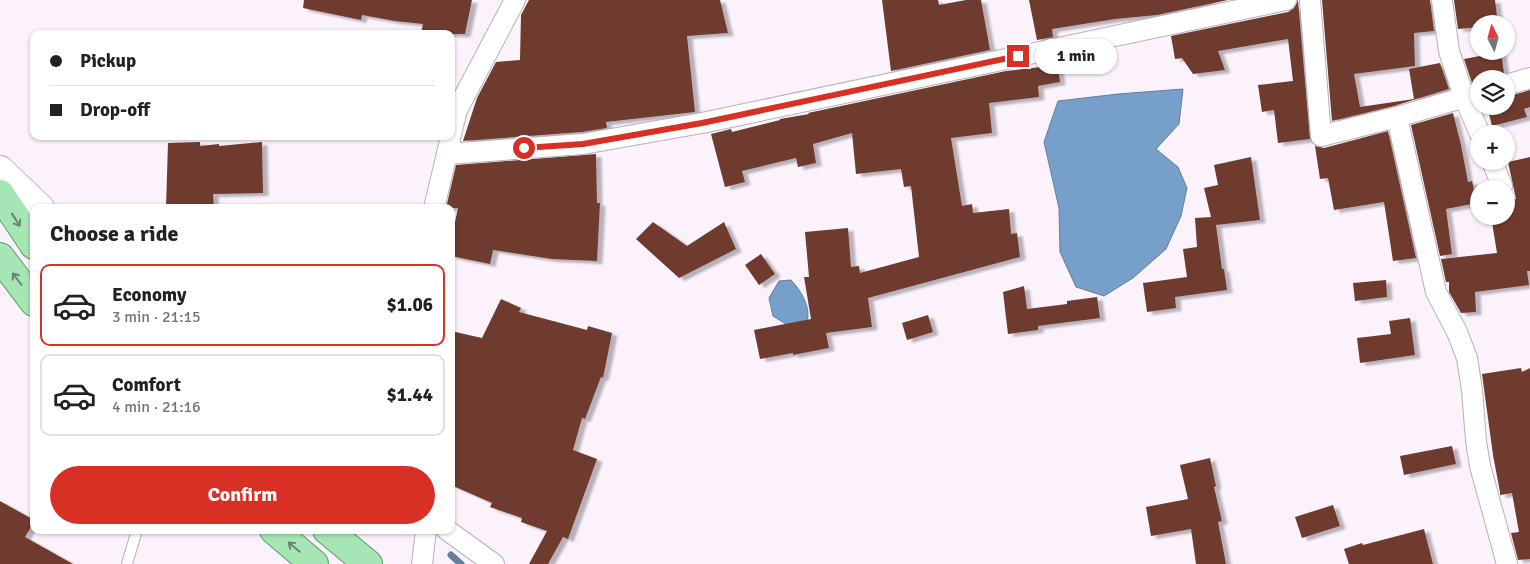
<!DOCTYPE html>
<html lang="en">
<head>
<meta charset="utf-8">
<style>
  :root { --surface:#fff; --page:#f2f2f2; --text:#222; --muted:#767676; --line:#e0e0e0; --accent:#d93025 }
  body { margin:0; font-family:Signika,sans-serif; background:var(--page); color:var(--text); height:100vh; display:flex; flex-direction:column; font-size:19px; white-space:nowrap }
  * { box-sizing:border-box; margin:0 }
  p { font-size:16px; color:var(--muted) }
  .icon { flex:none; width:28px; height:28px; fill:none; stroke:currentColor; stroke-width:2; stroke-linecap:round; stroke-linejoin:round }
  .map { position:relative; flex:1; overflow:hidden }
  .panel { position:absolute; left:30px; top:204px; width:425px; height:330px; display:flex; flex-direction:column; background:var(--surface); border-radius:10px; box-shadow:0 1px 4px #0004 }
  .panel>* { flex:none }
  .hud { position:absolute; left:30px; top:30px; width:425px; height:110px; border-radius:10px; box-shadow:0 1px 4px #0004; display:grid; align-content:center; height:110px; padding:0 20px; background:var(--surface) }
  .needle { width:32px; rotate:354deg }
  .tools { position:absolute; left:1470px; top:15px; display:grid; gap:10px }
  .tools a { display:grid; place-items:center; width:45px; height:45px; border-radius:50%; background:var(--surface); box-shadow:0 1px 4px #0004; font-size:25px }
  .end { position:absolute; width:22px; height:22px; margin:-11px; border:6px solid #d93025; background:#fff; box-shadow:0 0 0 2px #fff }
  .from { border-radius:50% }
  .bubble { position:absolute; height:35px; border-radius:18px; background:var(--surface); box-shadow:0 1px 4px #0004; font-size:16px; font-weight:700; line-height:35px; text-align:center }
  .hud b { display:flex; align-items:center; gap:18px; height:48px; font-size:19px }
  .hud b+b { border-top:1px solid var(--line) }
  .hud i { width:12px; height:12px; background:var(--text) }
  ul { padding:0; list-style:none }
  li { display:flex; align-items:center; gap:15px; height:82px; margin:0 10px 8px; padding:0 10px; border:2px solid var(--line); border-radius:10px }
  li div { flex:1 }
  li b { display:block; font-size:19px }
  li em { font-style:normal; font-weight:700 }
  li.on { border-color:var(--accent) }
  li>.icon { width:45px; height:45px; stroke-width:1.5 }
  h2 { padding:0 20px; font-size:22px; line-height:60px }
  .primary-button { display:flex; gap:10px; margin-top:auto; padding:10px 20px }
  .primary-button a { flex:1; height:58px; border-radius:30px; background:var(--accent); color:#fff; font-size:20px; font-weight:700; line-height:58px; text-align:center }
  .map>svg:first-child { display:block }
  .water { fill:#769fc9; stroke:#637f9e }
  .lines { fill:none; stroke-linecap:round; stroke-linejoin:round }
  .stream { stroke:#637f9e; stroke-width:7 }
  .building { fill:#6e3b2d; filter:url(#shadow) }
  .service-casing { stroke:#b8b0b9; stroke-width:12 }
  .minor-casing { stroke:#b8b0b9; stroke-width:22 }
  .secondary-casing { stroke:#b8b0b9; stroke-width:30 }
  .primary-casing { stroke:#589d69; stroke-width:30 }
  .service { stroke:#fff; stroke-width:10 }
  .minor { stroke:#fff; stroke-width:20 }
  .secondary { stroke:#fff; stroke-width:28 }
  .primary { stroke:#a6e6b5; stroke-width:28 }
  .oneway { stroke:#6a8470 }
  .route { stroke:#d93025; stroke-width:6 }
</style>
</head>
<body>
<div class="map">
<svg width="1530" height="564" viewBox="0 0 1530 564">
  <defs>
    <filter id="shadow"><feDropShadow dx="5.5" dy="3" stdDeviation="1" flood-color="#0004"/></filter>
  </defs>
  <rect width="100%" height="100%" fill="#fbf2fc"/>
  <path class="water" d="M1183,89L1179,124L1156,149L1178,167L1187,188L1181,216L1166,249L1133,278L1104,296L1076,287L1060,252L1059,208L1044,142L1058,101L1118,94Z
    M791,280C802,292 811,307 807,323L789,326L773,316L769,298L779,281Z"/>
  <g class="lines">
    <path class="stream" d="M451,555L461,564"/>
  </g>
  <path class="building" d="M304,0H472L465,34H421L423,24L395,21L362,15L361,20L303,8Z
    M529,0H720L728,33L687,36L695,112L606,122L607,128L582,132L463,141L477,98L496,62L520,60L521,15Z
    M882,0H938L939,5L966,0H981L990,50L891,71Z
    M1029,0H1228L1157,15L1115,19L1052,29L1053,37L1037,40Z
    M1298,0L1310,139L1278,143L1274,110L1262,112L1258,85L1293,81L1288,39L1218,51L1225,70L1193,74L1182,58L1175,59L1171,36L1288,12L1294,8Z
    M1322,0H1430L1434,31L1414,33L1415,66L1354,74L1360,107L1414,99L1409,69L1440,63L1449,89L1394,106L1332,121Z
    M1454,0H1495L1498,24H1479V27L1458,29Z
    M1501,52L1504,73L1496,79H1479V81L1472,83L1464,59Z
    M1057,60L1060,82L1038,86L1039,97L989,103L992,133L951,138L962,206L972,204L973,213L1009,209L1011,234L1017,233L1020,257L868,298L872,327L826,333L829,348L793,355V353L760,359L754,330L811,319L804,277H809L805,232L848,228L851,267L859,266L860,273L919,257L911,186L904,187L901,169L856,174L852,133L813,144L816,163L798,167L796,158L742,171L745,182L725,187L711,134L731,129L732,132L780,120V119L809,114L808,113L1006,71L1041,67V64Z
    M1530,90V107L1524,109L1527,117L1492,126L1487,106H1506V97Z
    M1453,113L1461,145L1468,182L1472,181L1477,203L1446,209L1452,254L1440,256L1411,125Z
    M1388,131L1416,258L1393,261L1384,202L1334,210L1328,178L1320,179L1315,146L1324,148Z
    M200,142V146L219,144V146L262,142L263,193L213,194L214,208H166L168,143Z
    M596,154L597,203H600L597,261L552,259L493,250L490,264L451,256V241L458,208H446L456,165Z
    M1251,157L1260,220L1216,225L1222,269H1224L1227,290L1175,297L1176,308L1147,312L1143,283L1187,277L1183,249L1197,247L1195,218L1211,217L1204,188L1218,185L1214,165Z
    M1530,157V271H1527L1529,285L1475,292L1476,312L1461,313L1449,292V282H1446L1441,259L1497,253L1491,216H1506V200L1516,199L1508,162Z
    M653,222L687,246L724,222L736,249L679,278L636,239Z
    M761,254L775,274L759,285L745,265Z
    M1386,280L1387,297L1355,301L1353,283Z
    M1024,286L1027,309L1067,304V301L1097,297L1100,318L1038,326V330L1008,334L1003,292Z
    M501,299L521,308L519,312L587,330L588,326L612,333L603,378L601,377L585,419L582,418L573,450L597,459L568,539L563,537L548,564H529L547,531L521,522L522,518L490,507L492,503L451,485V331L482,338Z
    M928,315L933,332L907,340L902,323Z
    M1410,318L1415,355L1360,363L1357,338L1391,334L1389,321Z
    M1521,368L1522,372L1530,368V559L1518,560L1511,533L1519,532L1512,493L1500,495V492L1493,455L1482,374Z
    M1452,446L1456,464L1404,475L1400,456Z
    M1210,458L1216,486L1214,487L1222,521L1218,522L1226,564H1196L1191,529L1151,536L1146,507L1188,499L1180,465Z
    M0,501L34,520V522L25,537L73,564H0Z
    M1333,505L1340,526L1302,538L1295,517Z
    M1424,529L1433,564H1349L1344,549L1362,543L1363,545Z"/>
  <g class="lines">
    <g class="service-casing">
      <path id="service" d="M127,564L137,530"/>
    </g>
    <g class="minor-casing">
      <path id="minor" d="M1310,0L1321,136L1397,117L1479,93
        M1442,0L1449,51L1464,97L1480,134
        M1506,85L1530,78
        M1397,117L1436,292L1457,332L1467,358L1472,390L1476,441L1480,466L1507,564
        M451,134L457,110L515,0
        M447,154L583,144L702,123L1286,0
        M1492,161L1502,186
        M434,208L450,141
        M447,530L494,564
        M422,564L426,530"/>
    </g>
    <g class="secondary-casing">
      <path id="secondary" d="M0,170L40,208"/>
    </g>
    <g class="primary-casing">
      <path id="primary" d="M0,194L34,245
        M0,257L34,302
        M274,530L314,564
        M327,530L368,564"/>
    </g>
    <use href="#service" class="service"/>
    <use href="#minor" class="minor"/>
    <use href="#secondary" class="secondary"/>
    <use href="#primary" class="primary"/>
  </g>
  <defs><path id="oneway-shaft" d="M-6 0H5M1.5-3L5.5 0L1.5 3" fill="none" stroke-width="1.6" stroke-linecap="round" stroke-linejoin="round" transform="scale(1.25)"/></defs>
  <g class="oneway">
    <use href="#oneway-shaft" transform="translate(16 220) rotate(58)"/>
    <use href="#oneway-shaft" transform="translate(17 279) rotate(-127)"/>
    <use href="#oneway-shaft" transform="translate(294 547) rotate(-140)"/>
  </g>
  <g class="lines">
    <path class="route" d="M524,148L583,144L702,123L1018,56"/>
  </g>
</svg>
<div class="tools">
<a><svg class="needle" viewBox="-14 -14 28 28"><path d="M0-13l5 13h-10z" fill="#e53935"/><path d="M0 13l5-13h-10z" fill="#767676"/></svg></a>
<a><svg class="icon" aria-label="layers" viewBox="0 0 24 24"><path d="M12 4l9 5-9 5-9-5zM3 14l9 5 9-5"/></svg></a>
<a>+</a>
<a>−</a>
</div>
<i class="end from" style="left:524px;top:148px"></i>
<i class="end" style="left:1018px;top:56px"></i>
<div class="bubble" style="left:1035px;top:39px;width:82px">1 min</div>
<div class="hud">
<b><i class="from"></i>Pickup</b>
<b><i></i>Drop-off</b>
</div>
<section class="panel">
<h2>Choose a ride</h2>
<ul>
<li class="on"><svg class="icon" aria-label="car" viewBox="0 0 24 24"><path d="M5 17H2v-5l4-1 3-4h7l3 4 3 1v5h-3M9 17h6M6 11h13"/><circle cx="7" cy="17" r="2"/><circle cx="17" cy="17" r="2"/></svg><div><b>Economy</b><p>3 min · 21:15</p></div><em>$1.06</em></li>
<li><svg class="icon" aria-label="car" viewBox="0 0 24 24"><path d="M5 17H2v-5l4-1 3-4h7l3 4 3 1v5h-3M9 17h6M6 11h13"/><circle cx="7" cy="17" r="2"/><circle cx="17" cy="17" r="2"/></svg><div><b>Comfort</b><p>4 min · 21:16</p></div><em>$1.44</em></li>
</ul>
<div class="primary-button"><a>Confirm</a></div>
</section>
</div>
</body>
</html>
